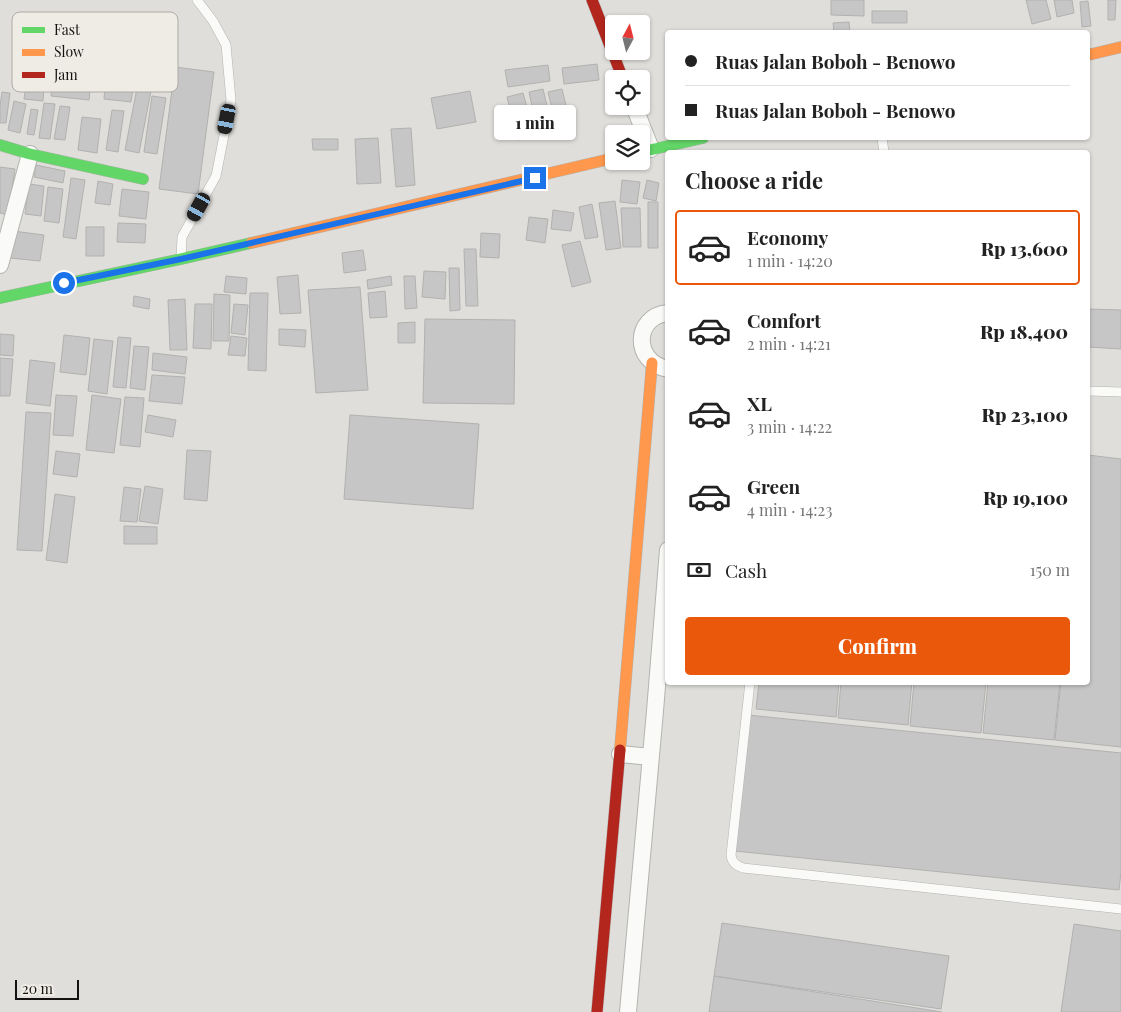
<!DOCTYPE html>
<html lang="en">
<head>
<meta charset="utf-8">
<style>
  :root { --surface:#fff; --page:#f6f6f6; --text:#222; --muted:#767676; --line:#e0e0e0; --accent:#ea580c }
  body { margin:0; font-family:"Playfair Display",serif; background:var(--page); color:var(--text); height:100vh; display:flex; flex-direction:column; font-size:19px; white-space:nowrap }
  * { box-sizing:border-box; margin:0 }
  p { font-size:16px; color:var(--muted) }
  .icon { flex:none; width:28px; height:28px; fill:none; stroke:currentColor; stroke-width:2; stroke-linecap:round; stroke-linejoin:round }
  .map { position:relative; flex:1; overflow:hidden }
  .side { position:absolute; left:665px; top:150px; width:425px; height:535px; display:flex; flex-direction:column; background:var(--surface); border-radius:5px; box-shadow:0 1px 4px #0004 }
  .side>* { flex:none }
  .hud { position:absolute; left:665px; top:30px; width:425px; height:110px; border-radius:5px; box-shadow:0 1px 4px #0004; display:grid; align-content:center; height:110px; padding:0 20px; background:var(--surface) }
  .needle { width:32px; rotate:7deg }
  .buttons { position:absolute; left:605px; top:15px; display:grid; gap:10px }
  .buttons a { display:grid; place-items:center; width:45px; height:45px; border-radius:5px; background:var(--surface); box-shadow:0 1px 4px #0004; font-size:25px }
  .scale { position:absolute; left:15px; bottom:12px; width:64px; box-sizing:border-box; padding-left:5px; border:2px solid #141210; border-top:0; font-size:14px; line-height:18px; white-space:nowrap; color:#141210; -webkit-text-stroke:4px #efece5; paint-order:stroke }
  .end { position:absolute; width:22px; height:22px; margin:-11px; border:6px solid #1a73e8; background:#fff; box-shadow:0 0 0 2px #fff }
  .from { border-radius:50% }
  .bubble { position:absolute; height:35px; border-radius:5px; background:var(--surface); box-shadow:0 1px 4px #0004; font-size:16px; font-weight:800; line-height:35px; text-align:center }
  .car { position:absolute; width:15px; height:30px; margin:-15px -8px; border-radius:6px; box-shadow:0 0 4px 1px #0007; background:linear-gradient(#222 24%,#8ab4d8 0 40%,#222 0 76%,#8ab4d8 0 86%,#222 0) }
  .hud b { display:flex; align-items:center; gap:18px; height:48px; font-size:19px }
  .hud b+b { border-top:1px solid var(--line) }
  .hud i { width:12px; height:12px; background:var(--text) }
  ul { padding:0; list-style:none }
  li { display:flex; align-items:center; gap:15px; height:75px; margin:0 10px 8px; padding:0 10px; border:2px solid transparent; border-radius:5px }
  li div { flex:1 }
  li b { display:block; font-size:19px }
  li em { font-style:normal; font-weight:800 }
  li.on { border-color:var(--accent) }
  li>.icon { width:45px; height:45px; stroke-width:1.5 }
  h2 { padding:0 20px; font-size:22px; line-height:60px }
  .pay { display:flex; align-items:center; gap:12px; height:55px; padding:0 20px; font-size:19px }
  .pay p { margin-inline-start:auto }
  .cta { display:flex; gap:10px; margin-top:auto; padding:10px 20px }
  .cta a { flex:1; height:58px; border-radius:5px; background:var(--accent); color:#fff; font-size:20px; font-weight:800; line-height:58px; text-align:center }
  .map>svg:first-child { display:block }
  .building { fill:#c7c6c6; stroke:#b2b1b0 }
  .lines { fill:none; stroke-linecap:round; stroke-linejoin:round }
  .lane-casing { stroke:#b3b3b0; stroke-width:10 }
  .street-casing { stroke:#b3b3b0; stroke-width:18 }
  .fast-casing { stroke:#b3b3b0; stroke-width:12 }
  .slow-casing { stroke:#b3b3b0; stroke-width:12 }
  .jam-casing { stroke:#b3b3b0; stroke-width:12 }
  .lane { stroke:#fafaf9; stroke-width:9 }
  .street { stroke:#fafaf9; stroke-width:16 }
  .fast { stroke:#63d668; stroke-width:11 }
  .slow { stroke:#ff974d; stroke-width:11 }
  .jam { stroke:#b3261e; stroke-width:11 }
  .route { stroke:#1a73e8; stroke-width:6 }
  .key { fill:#efece5; stroke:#adaba5; stroke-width:1 }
  .key-label { font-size:14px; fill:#141210 }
</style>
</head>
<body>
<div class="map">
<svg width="1121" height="1012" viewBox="0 0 1121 1012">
  <rect width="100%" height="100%" fill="#dfdeda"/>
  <path class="building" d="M831,0H864V16L831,15Z
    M1026,0H1046L1051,19L1032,24Z
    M1054,0H1072L1074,13L1057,17Z
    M1108,0H1116L1115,20H1108Z
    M1088,1L1091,26L1082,27L1080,2Z
    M872,11H907V23H872Z
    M849,22L850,32H834L833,23Z
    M597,64L599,80L564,84L562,68Z
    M548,65L550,81L508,87L505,70Z
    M175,67L214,72L198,194L159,189Z
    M53,77L91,81L89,100L51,96Z
    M26,85L44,87L43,101L24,99Z
    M105,86L133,89L131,102L104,99Z
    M137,88L151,91L139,153L125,150Z
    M543,89L553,131L538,134L529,92Z
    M562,89L572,130L558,133L548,92Z
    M470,91L476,122L437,129L431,98Z
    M2,92L10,93L6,123H0V106Z
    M523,93L535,135L518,140L507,97Z
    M152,96L166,98L157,154L144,152Z
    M14,101L26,104L20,133L8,130Z
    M44,103L55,104L50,139L39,138Z
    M60,106L70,107L65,140L54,139Z
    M31,109L38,110L34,135L27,134Z
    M112,110L124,111L118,152L106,150Z
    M82,117L101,119L97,153L78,150Z
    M411,128L415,185L396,187L391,129Z
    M378,138L381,183L357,184L355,139Z
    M312,139H338V150H313Z
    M36,165L65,171L63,183L34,177Z
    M0,167L15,169L8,215L0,213Z
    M71,178L85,180L76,239L63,237Z
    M622,180L640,182L637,204L620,202Z
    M647,180L659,183L656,201L643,198Z
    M98,181L113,184L110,205L95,203Z
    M29,184L44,186L41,216L25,214Z
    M48,187L63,189L59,223L44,221Z
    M122,189L149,192L146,219L119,216Z
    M615,201L621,248L606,250L599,203Z
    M648,202H658V248H648Z
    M592,204L598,237L585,239L579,207Z
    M621,208H640L641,247H623Z
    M553,210L574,213L571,231L551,229Z
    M529,217L548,219L545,243L526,240Z
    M118,223L146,224L145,243L117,242Z
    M86,227H104V256H86Z
    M13,231L44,235L40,261L10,258Z
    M481,233L500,234L499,258L480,257Z
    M580,241L591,282L572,287L562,245Z
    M464,249H476L478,306H466Z
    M363,250L366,270L344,273L342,253Z
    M449,268H459L460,310L450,311Z
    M424,271L446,272L445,299L422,297Z
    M298,275L301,313L280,314L277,277Z
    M226,276L247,278L246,294L224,292Z
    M391,276L392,285L368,289L367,280Z
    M404,276H415L417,308L405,309Z
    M360,287L368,390L316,393L308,290Z
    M385,291L387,317L370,318L368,293Z
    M250,293H268L266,371L248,370Z
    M214,294L230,295L229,341H213Z
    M134,296L150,299L149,309L133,306Z
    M185,299L187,350H170L168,300Z
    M195,304H212L211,349L193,348Z
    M234,304L248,305L245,335L231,333Z
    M1088,309L1121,310V349L1088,347Z
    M425,319L515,320L514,404L423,403Z
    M415,322V343H398V323Z
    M279,329L306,330L305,347L279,345Z
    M0,334L14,335L13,356L0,355Z
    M64,335L90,338L86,375L60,372Z
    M231,336L247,338L245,356L228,355Z
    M118,337L131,338L126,388L113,387Z
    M94,339L113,341L107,394L88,391Z
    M134,346L149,347L145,390L130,388Z
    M153,353L187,357L185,374L152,370Z
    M0,358L13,359L10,396H0Z
    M30,360L55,363L50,406L26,403Z
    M152,375L185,377L182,404L149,401Z
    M56,395L77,396L73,436L53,435Z
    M92,395L121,399L114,453L86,450Z
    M125,397L144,398L140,447L120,445Z
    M26,412L51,413L42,551L17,550Z
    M148,415L176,420L173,437L145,432Z
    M350,415L479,424L473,509L344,499Z
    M187,450L211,451L207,501L184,499Z
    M56,451L80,454L77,477L53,474Z
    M1088,455L1121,459V747L1055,740L1061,682H1088Z
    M145,486L163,489L158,524L139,521Z
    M124,487L141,489L137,522L120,521Z
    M55,494L75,497L67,563L46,560Z
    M124,526L157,527V544H124Z
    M759,682H839L836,717L756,709Z
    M841,682H912L908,725L838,718Z
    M914,682H986L981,733L910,726Z
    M988,682H1060L1054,740L983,733Z
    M748,715L1121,753V872L1119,890L734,851Z
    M722,923L949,956L941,1009L714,976Z
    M1074,924L1121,931V1012H1061Z
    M714,976L942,1012H709Z"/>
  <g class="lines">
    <g class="lane-casing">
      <path id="lane" d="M882,138L884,152
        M181,259L182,237L216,176L231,100L226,45L213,21L197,0
        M1088,391L1121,392
        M750,682L731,855C732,863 736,865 743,868L1121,909"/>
    </g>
    <g class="street-casing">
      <path id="street" d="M634,106L651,149
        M0,265L30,154
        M668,313C634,316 632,362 668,369
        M620,754L651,757
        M628,1012L655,711L668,550"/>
    </g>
    <g class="fast-casing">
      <path id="fast" d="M0,145L30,154L143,179
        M641,152L703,138
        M0,298L181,259L251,243"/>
    </g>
    <g class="slow-casing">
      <path id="slow" d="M1088,55L1121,47
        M251,243L614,158
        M620,750L652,363"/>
    </g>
    <g class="jam-casing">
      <path id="jam" d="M592,0L623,79
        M597,1012L620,750"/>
    </g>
    <use href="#lane" class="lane"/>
    <use href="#street" class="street"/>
    <use href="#fast" class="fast"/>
    <use href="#slow" class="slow"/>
    <use href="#jam" class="jam"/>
  </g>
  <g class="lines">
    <path class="route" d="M64,283L181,259L535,178"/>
  </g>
  <rect x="12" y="12" width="166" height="80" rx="8" class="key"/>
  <rect x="22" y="27" width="23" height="6" fill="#63d668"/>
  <rect x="22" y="49" width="23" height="7" fill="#ff974d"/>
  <rect x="22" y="72" width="23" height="6" fill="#b3261e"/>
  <g class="key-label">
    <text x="54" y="35">Fast</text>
    <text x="54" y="57">Slow</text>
    <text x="54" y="80">Jam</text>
  </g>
</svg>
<div class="buttons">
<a><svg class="needle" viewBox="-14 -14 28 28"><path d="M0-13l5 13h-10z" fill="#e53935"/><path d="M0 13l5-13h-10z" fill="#767676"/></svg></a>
<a><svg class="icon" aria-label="locate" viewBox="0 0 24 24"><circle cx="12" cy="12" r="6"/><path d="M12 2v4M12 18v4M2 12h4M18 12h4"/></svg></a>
<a><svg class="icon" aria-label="layers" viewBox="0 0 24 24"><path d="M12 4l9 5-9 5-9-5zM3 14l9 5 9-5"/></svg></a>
</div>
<div class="scale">20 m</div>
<i class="end from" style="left:64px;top:283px"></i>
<i class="end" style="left:535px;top:178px"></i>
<div class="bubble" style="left:494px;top:105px;width:82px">1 min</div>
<i class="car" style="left:227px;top:119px;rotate:191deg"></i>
<i class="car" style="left:199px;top:207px;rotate:209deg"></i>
<div class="hud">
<b><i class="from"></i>Ruas Jalan Boboh - Benowo</b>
<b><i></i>Ruas Jalan Boboh - Benowo</b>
</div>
<section class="side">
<h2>Choose a ride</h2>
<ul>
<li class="on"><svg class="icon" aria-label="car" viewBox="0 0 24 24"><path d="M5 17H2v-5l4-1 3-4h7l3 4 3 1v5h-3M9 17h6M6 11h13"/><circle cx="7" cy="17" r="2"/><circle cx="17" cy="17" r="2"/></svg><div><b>Economy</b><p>1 min · 14:20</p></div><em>Rp 13,600</em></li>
<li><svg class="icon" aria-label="car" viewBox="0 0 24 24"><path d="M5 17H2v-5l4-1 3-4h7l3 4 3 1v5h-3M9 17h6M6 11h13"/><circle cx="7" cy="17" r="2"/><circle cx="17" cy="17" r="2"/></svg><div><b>Comfort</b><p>2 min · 14:21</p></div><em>Rp 18,400</em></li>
<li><svg class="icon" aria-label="car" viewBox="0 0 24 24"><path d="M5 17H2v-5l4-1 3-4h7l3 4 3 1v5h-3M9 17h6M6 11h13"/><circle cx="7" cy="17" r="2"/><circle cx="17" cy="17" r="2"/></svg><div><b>XL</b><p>3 min · 14:22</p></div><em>Rp 23,100</em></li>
<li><svg class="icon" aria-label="car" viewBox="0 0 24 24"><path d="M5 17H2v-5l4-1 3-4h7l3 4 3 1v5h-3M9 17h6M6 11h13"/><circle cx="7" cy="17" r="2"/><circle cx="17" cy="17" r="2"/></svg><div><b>Green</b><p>4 min · 14:23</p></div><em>Rp 19,100</em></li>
</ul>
<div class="pay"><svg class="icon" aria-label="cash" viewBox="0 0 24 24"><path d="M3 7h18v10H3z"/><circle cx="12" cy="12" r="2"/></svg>Cash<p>150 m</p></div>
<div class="cta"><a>Confirm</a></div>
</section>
</div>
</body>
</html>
